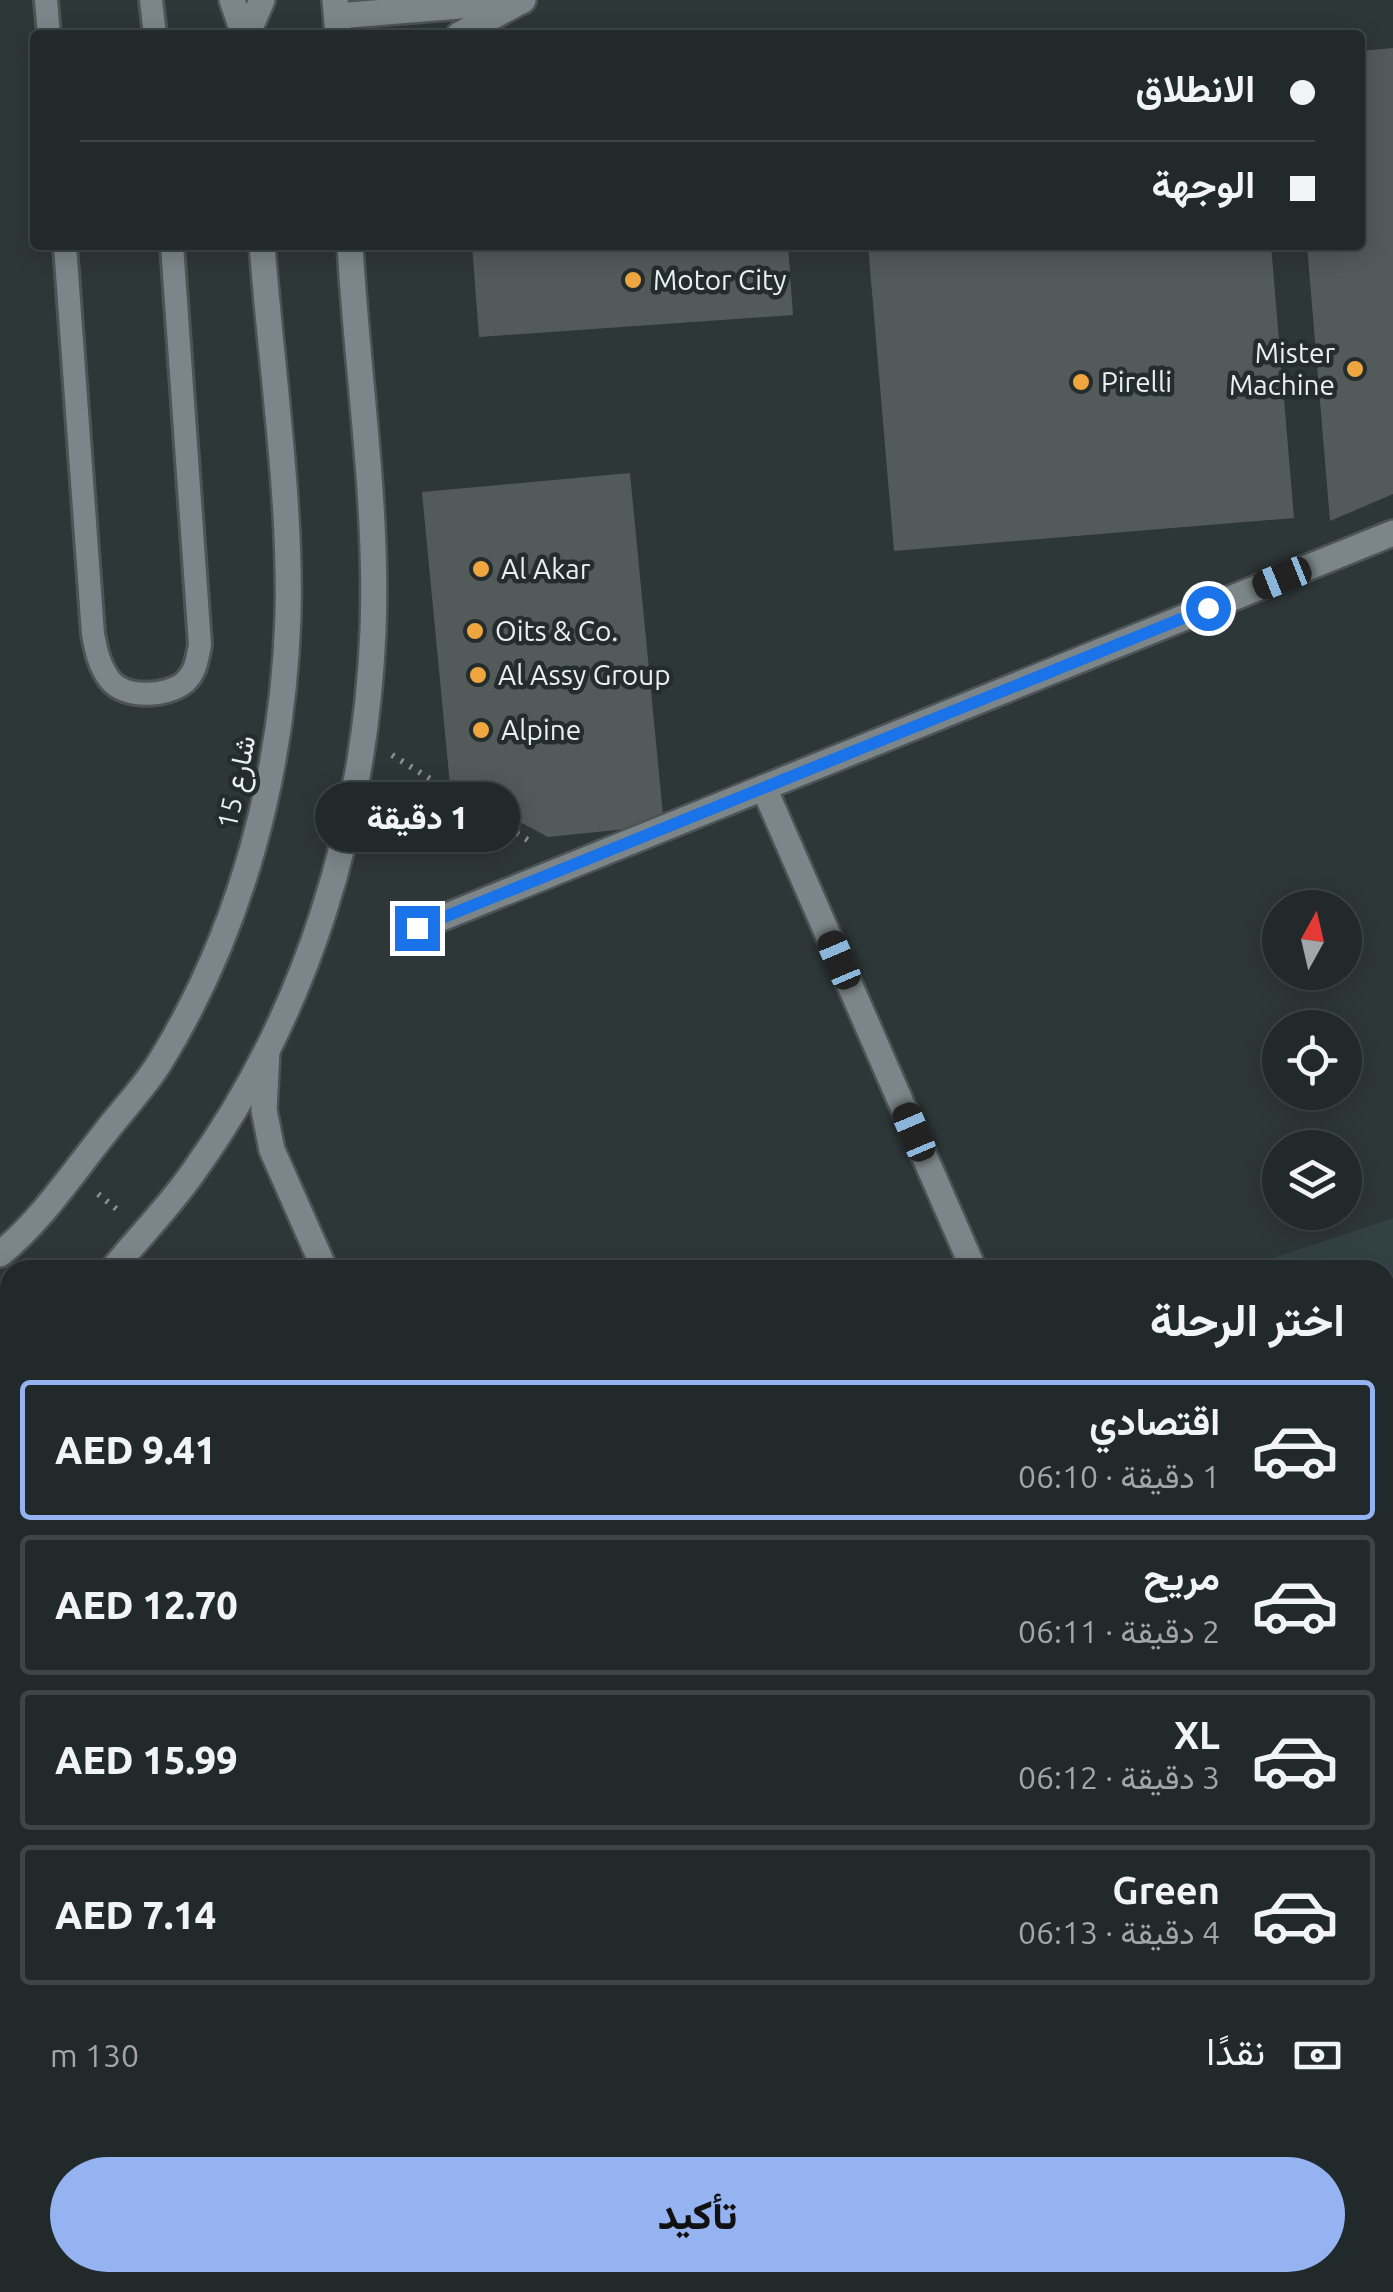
<!DOCTYPE html>
<html lang="ar">
<head>
<meta charset="utf-8">
<style>
  :root { --surface:#22292a; --page:#2e3536; --text:#f1f3f6; --muted:#a2a6a8; --line:#3f4547; --accent:#95b2f1 }
  body { margin:0; font-family:Ubuntu,Vazirmatn,sans-serif; background:var(--page); color:var(--text); direction:rtl; height:100vh; display:flex; flex-direction:column; font-size:38px; white-space:nowrap }
  * { box-sizing:border-box; margin:0 }
  p { font-size:32px; color:var(--muted) }
  .icon { flex:none; width:55px; height:55px; fill:none; stroke:currentColor; stroke-width:2; stroke-linecap:round; stroke-linejoin:round }
  .map { position:relative; flex:1; overflow:hidden; direction:ltr }
  .sheet { position:absolute; left:0px; top:1260px; width:1395px; height:1032px; display:flex; flex-direction:column; background:var(--surface); border-radius:30px 30px 0 0; box-shadow:0 5px 25px #0003,0 0 0 2px var(--line); direction:rtl }
  .sheet>* { flex:none }
  .guide { position:absolute; left:30px; top:30px; width:1335px; height:220px; border-radius:10px; box-shadow:0 5px 25px #0003,0 0 0 2px var(--line); direction:rtl; display:grid; align-content:center; height:220px; padding:0 50px; background:var(--surface) }
  .needle { width:65px; rotate:8deg }
  .tools { position:absolute; left:1262px; top:890px; display:grid; gap:20px }
  .tools a { display:grid; place-items:center; width:100px; height:100px; border-radius:50%; background:var(--surface); box-shadow:0 5px 25px #0003,0 0 0 2px var(--line); font-size:50px }
  .end { position:absolute; width:45px; height:45px; margin:-22px; border:12px solid #1a73e8; background:#fff; box-shadow:0 0 0 5px #fff }
  .from { border-radius:50% }
  .bubble { position:absolute; height:70px; border-radius:35px; background:var(--surface); box-shadow:0 5px 25px #0003,0 0 0 2px var(--line); font-size:32px; font-weight:800; line-height:70px; text-align:center; direction:rtl }
  .car { position:absolute; width:30px; height:60px; margin:-30px -15px; border-radius:12px; box-shadow:0 0 8px 2px #0007; background:linear-gradient(#222 24%,#8ab4d8 0 40%,#222 0 76%,#8ab4d8 0 86%,#222 0) }
  .guide b { display:flex; align-items:center; gap:35px; height:95px; font-size:38px }
  .guide b+b { border-top:2px solid var(--line) }
  .guide i { width:25px; height:25px; background:var(--text) }
  ul { padding:0; list-style:none }
  li { display:flex; align-items:center; gap:30px; height:140px; margin:0 20px 15px; padding:0 30px; border:5px solid var(--line); border-radius:10px }
  li div { flex:1 }
  li b { display:block; font-size:38px }
  li em { font-style:normal; font-weight:800 }
  li.on { border-color:var(--accent) }
  li>.icon { width:90px; height:90px; stroke-width:1.5 }
  h2 { padding:0 50px; font-size:45px; line-height:120px }
  .pay { display:flex; align-items:center; gap:25px; height:110px; padding:0 50px; font-size:38px }
  .pay p { margin-inline-start:auto }
  .primary-button { display:flex; gap:20px; margin-top:auto; padding:20px 50px }
  .primary-button a { flex:1; height:115px; border-radius:60px; background:var(--accent); color:#111; font-size:40px; font-weight:800; line-height:115px; text-align:center }
  .map>svg:first-child { display:block }
  .built { fill:#324244 }
  .building { fill:#525b59 }
  .lines { fill:none; stroke-linecap:round; stroke-linejoin:round }
  .service-casing { stroke:#4d5455; stroke-width:28 }
  .minor-casing { stroke:#4d5455; stroke-width:30 }
  .tertiary-casing { stroke:#4d5455; stroke-width:30 }
  .path { stroke:#899091; stroke-width:6; stroke-dasharray:2.5 8; stroke-linecap:butt }
  .service { stroke:#7c8688; stroke-width:22 }
  .minor { stroke:#7c8688; stroke-width:25 }
  .tertiary { stroke:#7c8688; stroke-width:25 }
  .route { stroke:#1a73e8; stroke-width:12 }
  .poi-dot { fill:#f0a63e; stroke:#242d2e; stroke-width:4 }
  .labels { text-anchor:middle; stroke-width:9; stroke-linejoin:round; paint-order:stroke }
  .poi-label { font-size:28px; fill:#eaeff0; stroke:#242d2e; text-anchor:start }
  .street-label { font-size:28px; fill:#eaeff0; stroke:#242d2e }
</style>
</head>
<body>
<div class="map">
<svg width="1393" height="2292" viewBox="0 0 1393 2292">
  <rect width="100%" height="100%" fill="#2e3738"/>
  <path class="built" d="M1393,1218V2292H0V1683L10,1679V2282H1385V1270H1236Z"/>
  <path class="building" d="M1393,48V494L1330,521L1307,245H1360V51Z
    M472,245H788L793,315L479,337Z
    M868,245H1271L1294,518L894,551Z
    M630,473L664,825L548,837L450,785L422,492Z"/>
  <g class="lines">
    <g class="service-casing">
      <path id="service" d="M46,0L49,35
        M151,0L155,35
        M65,245L93,634C96,650 99,666 110,680C125,699 167,697 185,682C196,672 197,659 200,645L172,245
        M0,2083L10,2079
        M0,2197L10,2193
        M139,2282L146,2292
        M236,2282L240,2292
        M59,2292L84,2282
        M307,2292L332,2282"/>
    </g>
    <g class="minor-casing">
      <path id="minor" d="M337,16L522,1
        M764,788L974,1270
        M417,928L1393,533
        M267,1051L264,1110L272,1150L325,1270
        M0,1411L10,1408
        M1385,1433L1393,1430
        M0,1998L10,1994
        M622,2282L624,2292"/>
    </g>
    <g class="tertiary-casing">
      <path id="tertiary" d="M232,0L244,35
        M335,0L338,35
        M247,35L262,0
        M459,35L523,0
        M0,1254C40,1222 72,1174 104,1134C122,1110 144,1088 160,1062C242,929 283,772 288,616C291,496 271,365 262,245
        M112,1270C139,1237 170,1206 194,1171C307,1014 365,823 373,631C378,503 357,373 350,245
        M0,1370L10,1361"/>
    </g>
    <path class="path" d="M392,755L534,844
      M98,1194L119,1211"/>
    <use href="#service" class="service"/>
    <use href="#minor" class="minor"/>
    <use href="#tertiary" class="tertiary"/>
  </g>
  <g class="lines">
    <path class="route" d="M417,928L1208,608"/>
  </g>
  <g class="poi-dot">
    <circle cx="633" cy="280" r="10"/>
    <circle cx="1355" cy="369" r="10"/>
    <circle cx="1081" cy="382" r="10"/>
    <circle cx="481" cy="569" r="10"/>
    <circle cx="475" cy="631" r="10"/>
    <circle cx="478" cy="675" r="10"/>
    <circle cx="481" cy="730" r="10"/>
  </g>
  <g class="labels">
    <g class="poi-label">
      <text x="653" y="290">Motor City</text>
      <text x="1335" y="363" text-anchor="end">Mister<tspan x="1335" dy="32">Machine</tspan></text>
      <text x="1101" y="392">Pirelli</text>
      <text x="501" y="579">Al Akar</text>
      <text x="495" y="641">Oits &amp; Co.</text>
      <text x="498" y="685">Al Assy Group</text>
      <text x="501" y="740">Alpine</text>
    </g>
    <g class="street-label">
      <text transform="translate(236 782) rotate(-78)" y="10">شارع 15</text>
    </g>
  </g>
</svg>
<div class="tools">
<a><svg class="needle" viewBox="-14 -14 28 28"><path d="M0-13l5 13h-10z" fill="#e53935"/><path d="M0 13l5-13h-10z" fill="#a2a6a8"/></svg></a>
<a><svg class="icon" aria-label="locate" viewBox="0 0 24 24"><circle cx="12" cy="12" r="6"/><path d="M12 2v4M12 18v4M2 12h4M18 12h4"/></svg></a>
<a><svg class="icon" aria-label="layers" viewBox="0 0 24 24"><path d="M12 4l9 5-9 5-9-5zM3 14l9 5 9-5"/></svg></a>
</div>
<i class="end from" style="left:1208px;top:608px"></i>
<i class="end" style="left:417px;top:928px"></i>
<div class="bubble" style="left:315px;top:782px;width:205px">1 دقيقة</div>
<i class="car" style="left:1282px;top:578px;rotate:248deg"></i>
<i class="car" style="left:839px;top:960px;rotate:337deg"></i>
<i class="car" style="left:914px;top:1132px;rotate:337deg"></i>
<div class="guide">
<b><i class="from"></i>الانطلاق</b>
<b><i></i>الوجهة</b>
</div>
<section class="sheet">
<h2>اختر الرحلة</h2>
<ul>
<li class="on"><svg class="icon" aria-label="car" viewBox="0 0 24 24"><path d="M5 17H2v-5l4-1 3-4h7l3 4 3 1v5h-3M9 17h6M6 11h13"/><circle cx="7" cy="17" r="2"/><circle cx="17" cy="17" r="2"/></svg><div><b>اقتصادي</b><p>1 دقيقة · 06:10</p></div><em>AED 9.41</em></li>
<li><svg class="icon" aria-label="car" viewBox="0 0 24 24"><path d="M5 17H2v-5l4-1 3-4h7l3 4 3 1v5h-3M9 17h6M6 11h13"/><circle cx="7" cy="17" r="2"/><circle cx="17" cy="17" r="2"/></svg><div><b>مريح</b><p>2 دقيقة · 06:11</p></div><em>AED 12.70</em></li>
<li><svg class="icon" aria-label="car" viewBox="0 0 24 24"><path d="M5 17H2v-5l4-1 3-4h7l3 4 3 1v5h-3M9 17h6M6 11h13"/><circle cx="7" cy="17" r="2"/><circle cx="17" cy="17" r="2"/></svg><div><b>XL</b><p>3 دقيقة · 06:12</p></div><em>AED 15.99</em></li>
<li><svg class="icon" aria-label="car" viewBox="0 0 24 24"><path d="M5 17H2v-5l4-1 3-4h7l3 4 3 1v5h-3M9 17h6M6 11h13"/><circle cx="7" cy="17" r="2"/><circle cx="17" cy="17" r="2"/></svg><div><b>Green</b><p>4 دقيقة · 06:13</p></div><em>AED 7.14</em></li>
</ul>
<div class="pay"><svg class="icon" aria-label="cash" viewBox="0 0 24 24"><path d="M3 7h18v10H3z"/><circle cx="12" cy="12" r="2"/></svg>نقدًا<p>130 m</p></div>
<div class="primary-button"><a>تأكيد</a></div>
</section>
</div>
</body>
</html>
